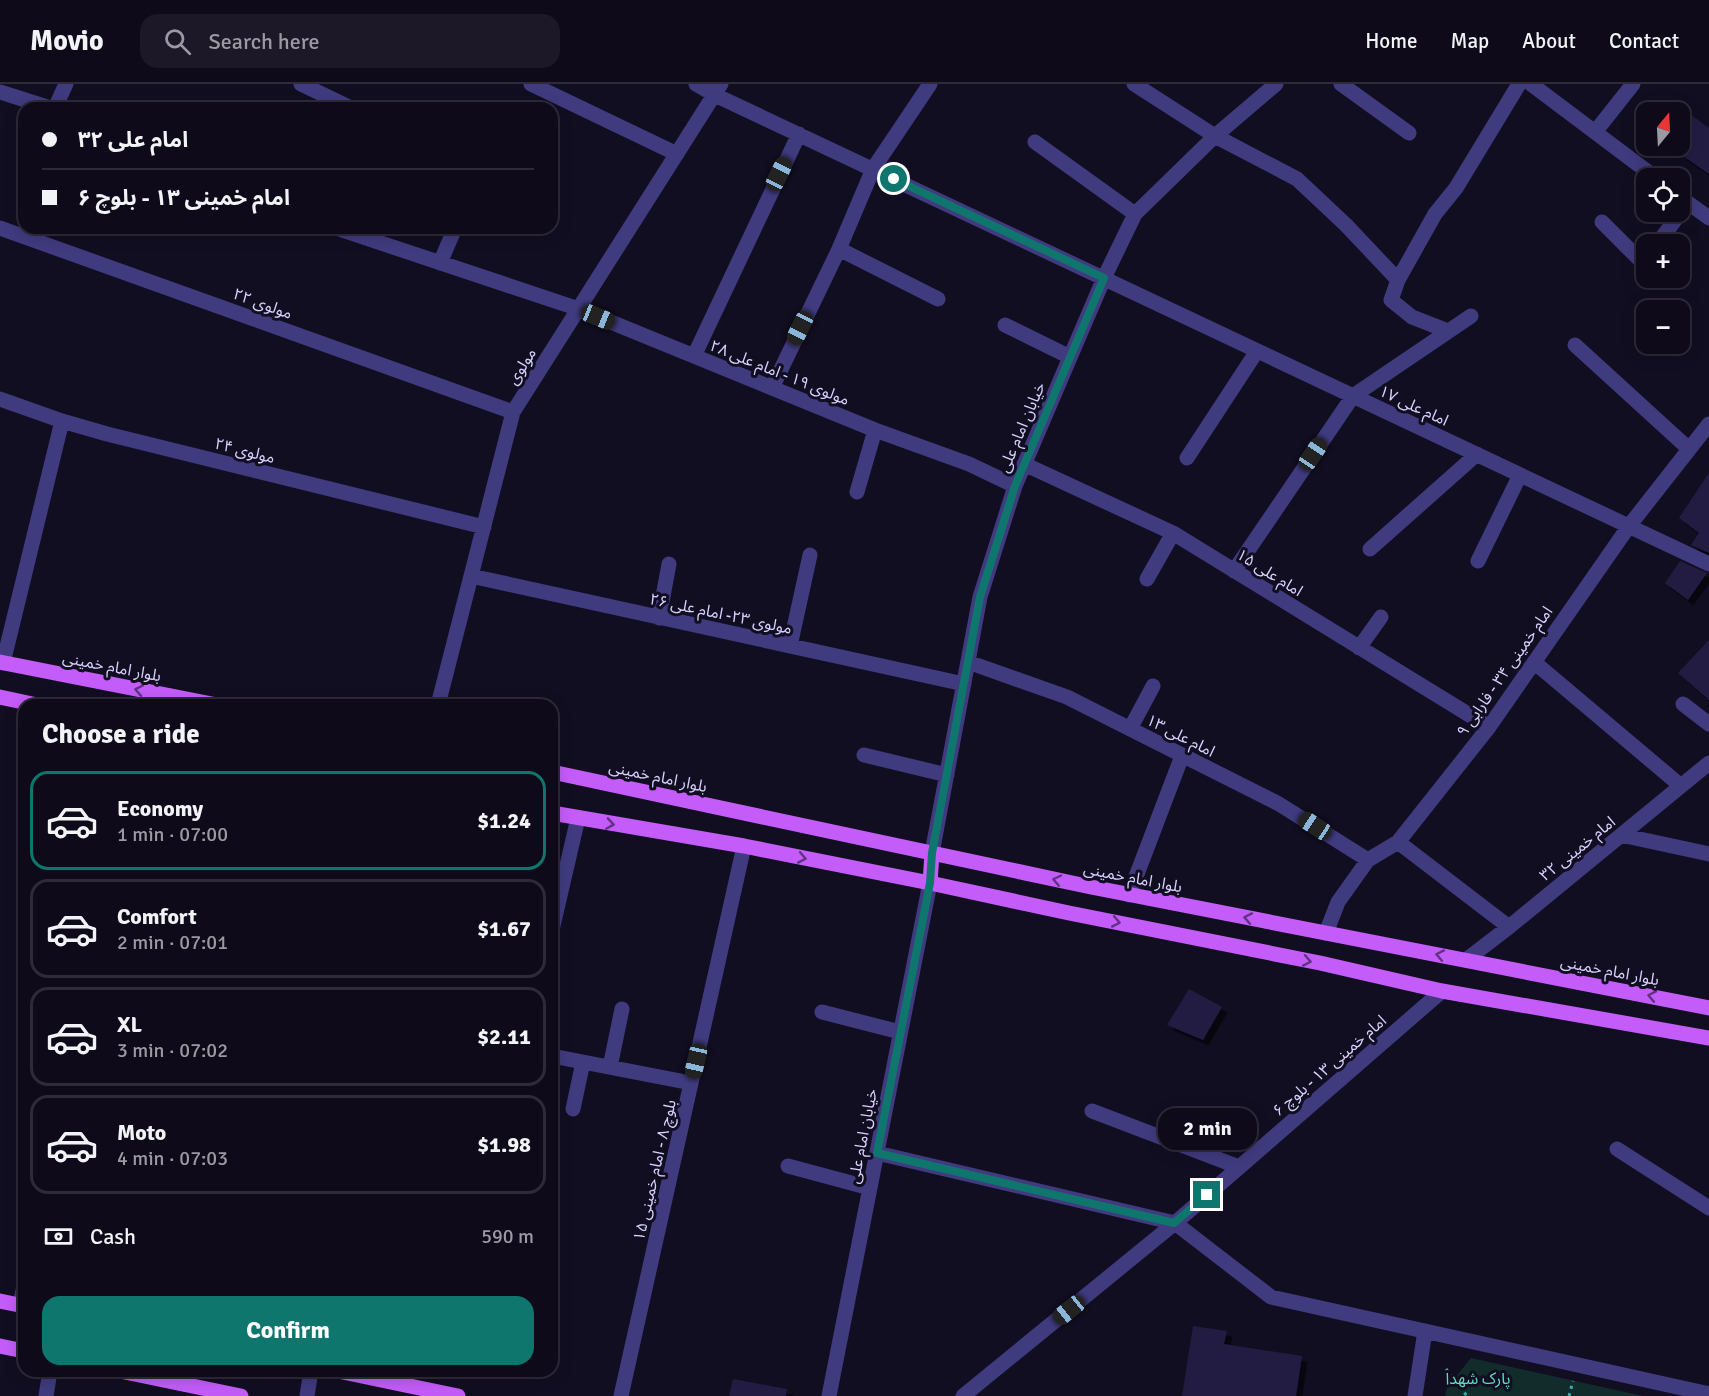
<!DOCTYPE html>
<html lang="en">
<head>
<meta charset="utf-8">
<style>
  :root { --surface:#0e0a1a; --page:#1c1827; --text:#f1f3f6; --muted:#9b9aa2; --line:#2e2b39; --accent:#0f766e }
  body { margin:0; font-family:Signika,"Noto Sans Arabic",sans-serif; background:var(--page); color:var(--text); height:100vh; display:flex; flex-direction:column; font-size:22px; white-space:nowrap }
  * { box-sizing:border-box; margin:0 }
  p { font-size:20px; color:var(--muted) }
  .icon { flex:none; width:33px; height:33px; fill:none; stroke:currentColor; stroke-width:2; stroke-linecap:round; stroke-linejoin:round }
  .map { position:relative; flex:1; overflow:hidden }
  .side { position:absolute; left:18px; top:615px; width:540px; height:678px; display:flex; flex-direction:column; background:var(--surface); border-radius:18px; box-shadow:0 3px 15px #0003,0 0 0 2px var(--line) }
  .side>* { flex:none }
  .top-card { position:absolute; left:18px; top:18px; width:540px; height:132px; border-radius:18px; box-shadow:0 3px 15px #0003,0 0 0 2px var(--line); display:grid; align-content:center; height:132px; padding:0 24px; background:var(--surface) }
  .needle { width:39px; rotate:18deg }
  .controls { position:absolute; left:1636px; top:18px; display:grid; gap:12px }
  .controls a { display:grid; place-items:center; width:54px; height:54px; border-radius:12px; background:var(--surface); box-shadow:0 3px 15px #0003,0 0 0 2px var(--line); font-size:30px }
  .end { position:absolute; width:27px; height:27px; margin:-14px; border:8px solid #0f766e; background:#fff; box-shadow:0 0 0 3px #fff }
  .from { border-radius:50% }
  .bubble { position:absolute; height:42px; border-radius:18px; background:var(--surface); box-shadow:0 3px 15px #0003,0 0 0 2px var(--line); font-size:20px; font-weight:700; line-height:42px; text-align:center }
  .car { position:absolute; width:18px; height:36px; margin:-18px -9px; border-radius:8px; box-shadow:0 0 4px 2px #0007; background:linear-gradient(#222 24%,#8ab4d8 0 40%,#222 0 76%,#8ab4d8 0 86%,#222 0) }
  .top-card b { display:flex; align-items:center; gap:21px; height:57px; font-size:22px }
  .top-card b+b { border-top:2px solid var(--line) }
  .top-card i { width:15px; height:15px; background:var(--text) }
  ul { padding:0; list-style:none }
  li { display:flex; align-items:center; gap:18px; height:99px; margin:0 12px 9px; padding:0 12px; border:3px solid var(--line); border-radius:18px }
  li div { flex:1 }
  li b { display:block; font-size:22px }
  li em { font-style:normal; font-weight:700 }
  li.active { border-color:var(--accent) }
  li>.icon { width:54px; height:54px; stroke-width:1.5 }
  h2 { padding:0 24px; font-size:27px; line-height:72px }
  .pay { display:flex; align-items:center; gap:15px; height:66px; padding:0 24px; font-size:22px }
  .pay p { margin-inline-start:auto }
  .button { display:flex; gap:12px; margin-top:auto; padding:12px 24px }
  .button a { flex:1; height:69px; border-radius:18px; background:var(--accent); color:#fff; font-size:24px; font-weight:700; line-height:69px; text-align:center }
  header { display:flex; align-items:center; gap:36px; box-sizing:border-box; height:84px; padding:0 30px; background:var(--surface); border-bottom:2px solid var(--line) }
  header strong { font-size:28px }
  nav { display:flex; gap:33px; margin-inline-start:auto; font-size:21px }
  .search { width:420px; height:54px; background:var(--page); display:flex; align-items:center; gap:15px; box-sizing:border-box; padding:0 21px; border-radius:18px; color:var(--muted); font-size:22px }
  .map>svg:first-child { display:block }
  .green { fill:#122c2c }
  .building { fill:#241b42; filter:url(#shadow) }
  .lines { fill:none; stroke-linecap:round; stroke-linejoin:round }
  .path { stroke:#32b0ad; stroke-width:3; stroke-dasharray:3 4.5; stroke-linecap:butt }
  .minor { stroke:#403b7f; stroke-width:15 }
  .major { stroke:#c45cf9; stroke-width:15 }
  .oneway { stroke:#623183 }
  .route { stroke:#0f766e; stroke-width:8 }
  .labels { text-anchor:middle; stroke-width:6; stroke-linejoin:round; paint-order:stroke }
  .street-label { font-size:16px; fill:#d8d1fd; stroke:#120e22 }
  .park-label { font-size:16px; fill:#5fdbc0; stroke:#120e22 }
</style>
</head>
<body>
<header>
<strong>Movio</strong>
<div class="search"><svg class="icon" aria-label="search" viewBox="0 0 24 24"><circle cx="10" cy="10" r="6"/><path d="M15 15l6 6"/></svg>Search here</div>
<nav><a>Home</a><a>Map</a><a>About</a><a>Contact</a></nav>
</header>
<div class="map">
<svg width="1709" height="1312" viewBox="0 0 1709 1312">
  <defs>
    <filter id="shadow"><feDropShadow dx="5.5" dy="5.5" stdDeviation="0" flood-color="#0009"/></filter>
  </defs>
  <rect width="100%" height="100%" fill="#120e22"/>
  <path class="green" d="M1471,1274L1643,1312H1445L1447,1304Z"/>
  <path class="building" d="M1680,23L1709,44V90L1680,70Z
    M1709,389V469L1691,461L1699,449L1679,434Z
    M1680,477L1707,489L1688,516L1665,499Z
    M1709,556V616L1678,589Z
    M1189,905L1222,923L1203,956L1167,941Z
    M1193,1242L1227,1247L1224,1260L1302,1272L1296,1312H1182Z
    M733,1295L787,1305L786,1312H729Z"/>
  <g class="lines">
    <path class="path" d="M1446,1285L1467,1312
      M1569,1312L1573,1297"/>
    <path class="minor" d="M301,0L351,24
      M531,0L677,70
      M696,0L715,11L1709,480
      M1134,0L1215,52L1297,95L1346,141L1398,196
      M1341,0L1409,49
      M1531,0L1656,94
      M0,8L50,24
      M55,24L66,0
      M1595,48L1633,0
      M1035,58L1135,130
      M1680,113L1709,134
      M1602,138L1643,179L1647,174
      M0,144L513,328
      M336,144L579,225L875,346L969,380L1015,402
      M1657,160L1688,119
      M839,165L938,215
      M440,179L455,144
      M1005,241L1070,273
      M1448,247L1412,233L1391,216L1398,196L1435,130L1456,104L1519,0
      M1575,261L1689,365
      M694,272L799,50
      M772,304L839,165L873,85L930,0
      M0,315L62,337L107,350L484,443
      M1187,374L1257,267
      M1024,380L1173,449L1489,643
      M857,408L875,346
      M1370,465L1477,370
      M1478,477L1520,391
      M1234,487L1353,312L1471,232
      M471,492L964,600
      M1147,495L1173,449
      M659,534L669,480
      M790,562L810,471
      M1359,564L1381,533
      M968,578L1067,613L1279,720L1368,776
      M1534,578L1681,702
      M3,579L62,337
      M1683,620L1709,640
      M438,621L513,328L721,0
      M1130,645L1153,602
      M864,671L947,691
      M1621,751L1709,770
      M1398,758L1509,843
      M932,769L980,513L1015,402L1104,194L1135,130L1215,52L1276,0
      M1129,811L1182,672
      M552,846L578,734
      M1326,849L1338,818L1368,776L1398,758L1489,643L1629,442L1709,340
      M1466,876L1509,843L1709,679
      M822,928L900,948
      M552,972L691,999
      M610,983L622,925
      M573,1025L583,978
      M1092,1027L1239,1083
      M1617,1065L1709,1124
      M877,1069L1175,1139L1271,1213L1709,1310
      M788,1082L870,1104
      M20,1221L24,1202
      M46,1312L50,1287
      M307,1312L311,1287
      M621,1312L744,762
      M829,1312L930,799
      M963,1312L1175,1139L1442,907
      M1415,1312L1425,1247"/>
    <path class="major" d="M0,578L217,621
      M0,613L37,621
      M552,688L1091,803L1709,924
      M552,729L744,762L930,799L1069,829L1320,879L1442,907L1709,954
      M930,799L932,769
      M0,1217L24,1222
      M0,1262L24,1267
      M120,1287L241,1312
      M338,1287L458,1312"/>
  </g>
  <defs><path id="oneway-chevron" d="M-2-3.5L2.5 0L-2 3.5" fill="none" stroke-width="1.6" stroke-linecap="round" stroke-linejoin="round" transform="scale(1.5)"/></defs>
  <g class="oneway">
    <use href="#oneway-chevron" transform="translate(139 606) rotate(-169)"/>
    <use href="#oneway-chevron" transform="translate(610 740) rotate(9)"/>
    <use href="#oneway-chevron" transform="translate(802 774) rotate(11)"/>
    <use href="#oneway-chevron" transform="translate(1057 796) rotate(-168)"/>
    <use href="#oneway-chevron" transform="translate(1248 834) rotate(-169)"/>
    <use href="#oneway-chevron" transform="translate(1116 838) rotate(11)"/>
    <use href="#oneway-chevron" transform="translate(1440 871) rotate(-169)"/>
    <use href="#oneway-chevron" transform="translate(1307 877) rotate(11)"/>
    <use href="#oneway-chevron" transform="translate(1652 912) rotate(-169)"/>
  </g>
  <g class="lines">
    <path class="route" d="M894,95L1104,194L1015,402L980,513L932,769L930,799L877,1069L1174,1139L1207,1111"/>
  </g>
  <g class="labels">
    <g class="street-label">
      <text transform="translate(263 219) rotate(20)" y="6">مولوی ۲۲</text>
      <text transform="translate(521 282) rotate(-58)" y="6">مولوی</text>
      <text transform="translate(780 288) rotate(22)" y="6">مولوی ۱۹ - امام علی ۲۸</text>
      <text transform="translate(1414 321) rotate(25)" y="6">امام علی ۱۷</text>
      <text transform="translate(1021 343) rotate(-67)" y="6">خیابان امام علی</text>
      <text transform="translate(245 366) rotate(14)" y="6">مولوی ۲۴</text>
      <text transform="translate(1270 488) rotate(32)" y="6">امام علی ۱۵</text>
      <text transform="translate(721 529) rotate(12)" y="6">مولوی ۲۳- امام علی ۲۶</text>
      <text transform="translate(112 582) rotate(11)" y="6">بلوار امام خمینی</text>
      <text transform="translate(1504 587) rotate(-55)" y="6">امام خمینی ۳۴ - فارابی ۹</text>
      <text transform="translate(1181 651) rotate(27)" y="6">امام علی ۱۳</text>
      <text transform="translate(658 692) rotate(12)" y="6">بلوار امام خمینی</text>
      <text transform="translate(1577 764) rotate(-39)" y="6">امام خمینی ۳۲</text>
      <text transform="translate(1133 793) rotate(11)" y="6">بلوار امام خمینی</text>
      <text transform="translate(1610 886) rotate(11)" y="6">بلوار امام خمینی</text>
      <text transform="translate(1329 981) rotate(-41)" y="6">امام خمینی ۱۳ - بلوچ ۶</text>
      <text transform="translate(862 1052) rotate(-79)" y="6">خیابان امام علی</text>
      <text transform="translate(654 1086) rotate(-77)" y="6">بلوچ ۸ - امام خمینی ۱۵</text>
    </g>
    <g class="park-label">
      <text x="1478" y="1300">پارک شهدا</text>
    </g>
  </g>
</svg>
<div class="controls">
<a><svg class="needle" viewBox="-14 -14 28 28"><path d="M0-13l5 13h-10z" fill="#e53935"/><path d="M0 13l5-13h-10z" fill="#9b9aa2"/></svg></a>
<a><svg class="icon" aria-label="locate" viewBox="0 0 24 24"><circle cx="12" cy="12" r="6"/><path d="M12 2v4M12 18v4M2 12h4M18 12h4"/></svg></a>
<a>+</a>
<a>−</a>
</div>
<i class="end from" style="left:894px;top:95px"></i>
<i class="end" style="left:1207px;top:1111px"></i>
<div class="bubble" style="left:1158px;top:1024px;width:99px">2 min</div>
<i class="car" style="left:779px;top:90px;rotate:26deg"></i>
<i class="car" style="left:598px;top:233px;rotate:112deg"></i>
<i class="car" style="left:800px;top:244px;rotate:206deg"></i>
<i class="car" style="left:1313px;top:370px;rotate:34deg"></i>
<i class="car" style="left:1315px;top:742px;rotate:303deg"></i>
<i class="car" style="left:696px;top:977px;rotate:193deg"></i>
<i class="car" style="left:1069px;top:1226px;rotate:231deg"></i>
<div class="top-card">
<b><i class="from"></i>امام علی ۳۲</b>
<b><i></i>امام خمینی ۱۳ - بلوچ ۶</b>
</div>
<section class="side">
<h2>Choose a ride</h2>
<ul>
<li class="active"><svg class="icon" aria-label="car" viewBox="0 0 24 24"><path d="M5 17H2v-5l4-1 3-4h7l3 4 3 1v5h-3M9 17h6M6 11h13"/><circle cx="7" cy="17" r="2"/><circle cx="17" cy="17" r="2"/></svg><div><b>Economy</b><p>1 min · 07:00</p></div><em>$1.24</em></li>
<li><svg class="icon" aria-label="car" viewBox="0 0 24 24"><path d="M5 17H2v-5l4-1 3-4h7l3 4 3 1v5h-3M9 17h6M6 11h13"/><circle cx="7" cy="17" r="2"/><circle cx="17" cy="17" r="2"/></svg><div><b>Comfort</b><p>2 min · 07:01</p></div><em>$1.67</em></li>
<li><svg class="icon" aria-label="car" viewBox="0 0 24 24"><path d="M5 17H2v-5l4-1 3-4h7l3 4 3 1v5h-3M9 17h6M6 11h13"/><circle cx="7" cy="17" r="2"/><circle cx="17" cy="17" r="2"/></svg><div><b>XL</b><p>3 min · 07:02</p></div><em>$2.11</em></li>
<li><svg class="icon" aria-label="car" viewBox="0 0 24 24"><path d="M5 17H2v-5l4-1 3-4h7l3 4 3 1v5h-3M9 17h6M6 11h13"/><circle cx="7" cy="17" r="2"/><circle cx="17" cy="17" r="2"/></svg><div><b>Moto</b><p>4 min · 07:03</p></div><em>$1.98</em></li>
</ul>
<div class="pay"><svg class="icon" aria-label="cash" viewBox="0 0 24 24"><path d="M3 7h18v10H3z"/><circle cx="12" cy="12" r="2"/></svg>Cash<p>590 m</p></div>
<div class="button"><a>Confirm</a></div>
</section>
</div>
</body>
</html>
